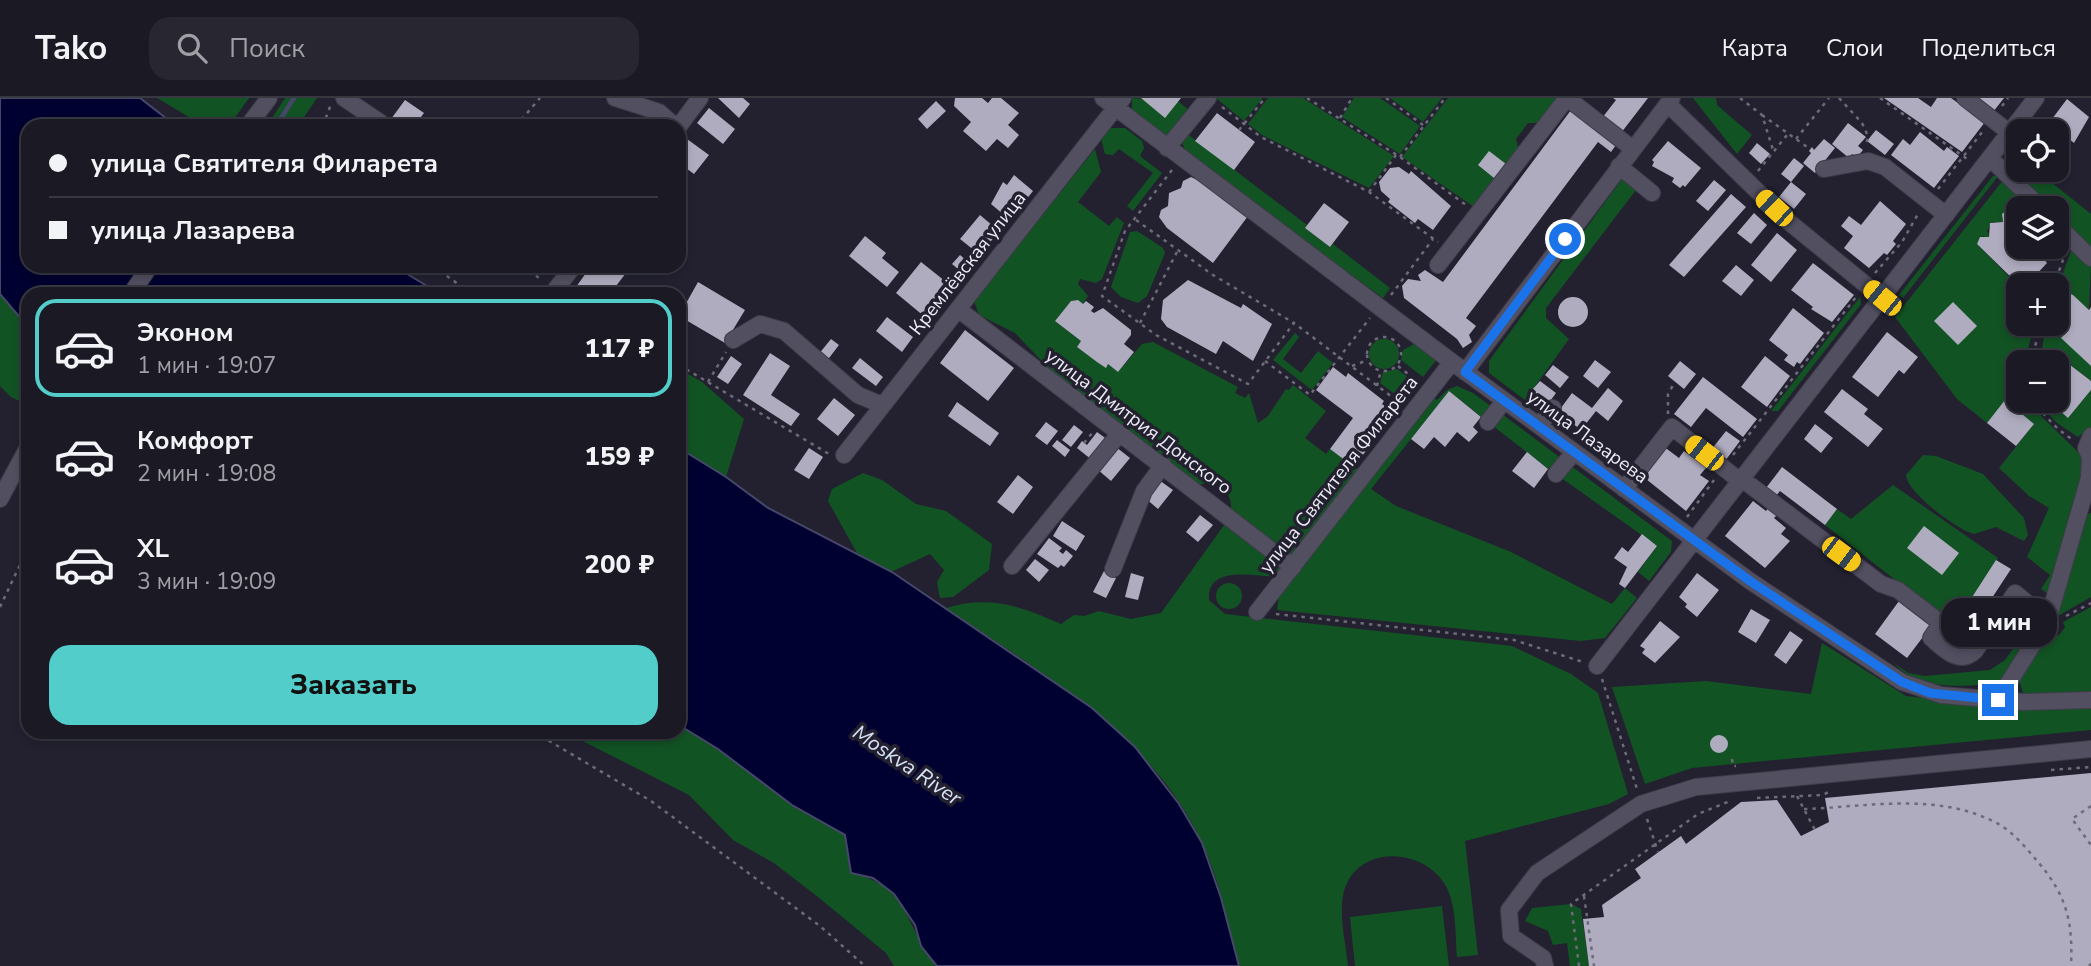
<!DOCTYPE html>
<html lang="ru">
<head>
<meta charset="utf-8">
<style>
  :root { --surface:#1a1924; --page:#272631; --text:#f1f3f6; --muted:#9fa0a6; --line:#383841; --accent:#53cdc9 }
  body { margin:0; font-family:"Nunito Sans",sans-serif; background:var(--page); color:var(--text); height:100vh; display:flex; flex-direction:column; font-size:26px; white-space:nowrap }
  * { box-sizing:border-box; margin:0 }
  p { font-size:23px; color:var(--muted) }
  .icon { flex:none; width:38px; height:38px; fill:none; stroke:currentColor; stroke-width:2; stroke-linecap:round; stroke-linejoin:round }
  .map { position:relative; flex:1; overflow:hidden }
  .drawer { position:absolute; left:21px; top:189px; width:665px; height:452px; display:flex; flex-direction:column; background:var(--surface); border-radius:21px; box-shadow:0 4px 10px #0003,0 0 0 2px var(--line) }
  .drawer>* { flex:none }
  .top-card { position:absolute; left:21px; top:21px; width:665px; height:154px; border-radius:21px; box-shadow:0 4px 10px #0003,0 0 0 2px var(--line); display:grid; align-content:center; height:154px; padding:0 28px; background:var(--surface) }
  .tools { position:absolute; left:2006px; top:21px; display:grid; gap:14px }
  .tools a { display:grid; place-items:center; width:63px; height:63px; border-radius:14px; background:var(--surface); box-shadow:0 4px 10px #0003,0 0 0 2px var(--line); font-size:35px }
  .end { position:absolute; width:32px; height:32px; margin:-16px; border:9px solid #1a73e8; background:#fff; box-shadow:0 0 0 4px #fff }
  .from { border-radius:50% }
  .bubble { position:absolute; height:49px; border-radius:21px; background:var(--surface); box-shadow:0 4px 10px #0003,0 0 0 2px var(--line); font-size:23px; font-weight:800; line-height:49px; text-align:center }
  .car { position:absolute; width:21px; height:42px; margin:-21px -10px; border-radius:9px; box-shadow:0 0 5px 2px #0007; background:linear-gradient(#f5c518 24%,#345 0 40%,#f5c518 0 76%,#345 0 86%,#f5c518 0) }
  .top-card b { display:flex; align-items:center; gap:24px; height:66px; font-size:26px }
  .top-card b+b { border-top:2px solid var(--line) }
  .top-card i { width:18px; height:18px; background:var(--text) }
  ul { padding:12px 0 0; list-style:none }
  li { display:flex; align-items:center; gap:21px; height:98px; margin:0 14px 10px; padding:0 14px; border:4px solid transparent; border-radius:21px }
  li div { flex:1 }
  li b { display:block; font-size:26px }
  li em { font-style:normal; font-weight:800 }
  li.selected { border-color:var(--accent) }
  li>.icon { width:63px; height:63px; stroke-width:1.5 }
  .action { display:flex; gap:14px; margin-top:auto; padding:14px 28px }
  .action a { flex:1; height:80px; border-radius:21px; background:var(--accent); color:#111; font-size:28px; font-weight:800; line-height:80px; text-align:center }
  header { display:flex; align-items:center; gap:42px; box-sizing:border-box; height:98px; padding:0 35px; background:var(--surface); border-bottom:2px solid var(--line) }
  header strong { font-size:33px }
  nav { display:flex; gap:38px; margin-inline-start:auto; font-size:24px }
  .search { width:490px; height:63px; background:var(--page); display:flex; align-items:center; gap:18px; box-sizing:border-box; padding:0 24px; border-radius:21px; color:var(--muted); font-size:26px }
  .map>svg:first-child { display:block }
  .green { fill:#125324 }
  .water { fill:#000130; stroke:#47476b; stroke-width:2 }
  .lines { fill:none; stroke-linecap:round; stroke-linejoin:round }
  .stream { stroke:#47476b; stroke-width:4.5 }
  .building { fill:#afacc0 }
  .minor-casing { stroke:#3e3c49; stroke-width:18 }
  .path { stroke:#6c6b78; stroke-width:2.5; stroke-dasharray:3.5 5; stroke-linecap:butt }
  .minor { stroke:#524f61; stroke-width:16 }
  .route { stroke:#1a73e8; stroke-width:9 }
  .labels { text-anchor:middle; stroke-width:7; stroke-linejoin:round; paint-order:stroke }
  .street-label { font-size:19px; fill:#ecebf6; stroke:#232130 }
  .water-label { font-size:21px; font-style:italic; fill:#d7e3f7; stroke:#232130 }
</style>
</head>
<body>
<header>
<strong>Tako</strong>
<div class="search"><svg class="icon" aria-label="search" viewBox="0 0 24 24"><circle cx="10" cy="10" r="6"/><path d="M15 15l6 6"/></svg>Поиск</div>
<nav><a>Карта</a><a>Слои</a><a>Поделиться</a></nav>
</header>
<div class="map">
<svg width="2091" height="868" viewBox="0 0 2091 868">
  <rect width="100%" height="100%" fill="#232130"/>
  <path class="green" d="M157,0H249L229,28H204Z
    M285,0H317L298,28H267Z
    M1132,0L1178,3L1190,13L1167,37L1161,36L1132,14Z
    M1216,0H1261L1262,1L1244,23Z
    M1268,0H1303L1394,58L1369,90L1262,37L1248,26Z
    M1354,0H1380L1420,28L1400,56L1342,19Z
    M1390,0H1442L1423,24Z
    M1448,0H1555L1557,3L1540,25H1528L1516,41L1519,53L1474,109L1402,59Z
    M1693,0H1716L1717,7L1752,37L1737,56Z
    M1110,30H1125L1142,43L1144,50L1140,58L1162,75L1133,113L1127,108L1153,75L1119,51L1113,57L1105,56L1101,40Z
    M1186,35L1307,127L1305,130L1330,149L1333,146L1390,190L1383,200L1187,57L1182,44Z
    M1095,51L1101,74L1078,104L1109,128L1117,119L1124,125L1102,181L1096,185L1080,181L1078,186L1088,198L1083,206L1077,202L1071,203L1055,223L1081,243L1077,249L1106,269L1108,266L1118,274L1142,246L1153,244L1238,289L1235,295L1245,300L1249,295L1258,325L1268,318L1286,291L1289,292L1293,287L1326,313L1305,340L1326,356L1330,351L1359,372L1293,457H1287L1231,413C1233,392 1217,382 1197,387L1059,281L1015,235L979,217L974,203Z
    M2018,64V72H2036L2091,116V152L2056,118V110H2049L2011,73Z
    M1999,77L1903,200L1899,197L1993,78Z
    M1622,81L1636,92L1546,210V220L1569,241L1525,302L1489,275V263Z
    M2004,81L2034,110H2018V116L2011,112L2005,113L2002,120L2004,125L1992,124L1987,133L1990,140L1982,138L1977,146L2018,188V226H2035L2024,264H2018L2014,290L2018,303H2026L2079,355L2085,370L2050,497L2041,491L2050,477L2027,459L2049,410L2029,398L1999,370L2034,326L2005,303L1987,325L1957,301L1895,219Z
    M1137,133L1163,150L1165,155L1147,198L1138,205L1121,199L1111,189L1130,134Z
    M2072,150L2091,167L2089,212L2070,195H2056L2054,187L2063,175Z
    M0,196L28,229V307L11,299L0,288Z
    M1860,199L1861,206L1778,313H1771Z
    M2056,219L2069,232L2062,240L2091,268V283L2053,253L2049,257L2042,251L2046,226H2056Z
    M1295,235L1299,239L1283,261L1301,275L1318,253L1333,265L1312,292L1273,262Z
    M1369 256a15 15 0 1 1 30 0a15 15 0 1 1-30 0Z
    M1416,245L1437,261L1423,279L1401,262L1403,252Z
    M679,271L702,284L744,321L726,379L679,350Z
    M1397,271L1417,286L1404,303L1380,285L1383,274Z
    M1457,288L1473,295L1492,309L1483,320L1449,293L1371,391L1396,408L1511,454L1612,506L1625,490L1637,500L1605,540L1581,543L1277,512L1279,498L1434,300L1437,302L1447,292Z
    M2091,292V329L2078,339L2057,325L2036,303H2056V298L2066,306L2060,313L2068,320Z
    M1502,316L1562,361L1551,373L1493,328Z
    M1923,357L1936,358L1983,376L2024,420L2028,437L2024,443L1996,429L1974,436L1968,434C1952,427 1907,394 1906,377Z
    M1570,367L1672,443L1671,454L1649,483L1638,474L1657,448L1560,379Z
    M863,375L882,382L916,406L946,413L992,446L989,472L953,499L940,500L937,484L944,472L930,456L891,474L857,455L828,403L832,391Z
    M1893,387L1998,460L1954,528L1825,427L1837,411L1851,421Z
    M2091,415V499L2058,518L2086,417Z
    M1227,423L1282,471L1277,479C1254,478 1206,467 1209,502L1225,516L1512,548L1571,576L1598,595L1628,696L1609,706L1465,743L1478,857L1457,859C1455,836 1457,805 1444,785C1419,747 1352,748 1343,798C1339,820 1346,846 1348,868H1239C1228,827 1220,783 1202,745C1152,636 1041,575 946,510C989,497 1021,508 1061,526L1074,517L1084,518L1099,513L1131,521L1161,515Z
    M1216 498a13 13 0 1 1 26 0a13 13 0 1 1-26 0Z
    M2091,509V595H2023L2019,582L2039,549L2060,536L2065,529L2063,524Z
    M2037,517L2040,523L1999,584C1966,590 1917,592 1894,565L1908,575L1924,578L1990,572L2005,562Z
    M1822,545L1906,598L2030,612L2091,610V632L1692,670L1645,686L1612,589L1706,583L1811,596Z
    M679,627L718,651L792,707L845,737L851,775C913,789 902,829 937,865L934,868H894L886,855L818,799L774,765L733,742L689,697L565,634H679Z
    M1571,806L1581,811L1589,868H1570L1567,845L1553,847L1548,833L1525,823L1532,810Z
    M1442,808L1449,868H1355L1350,819Z"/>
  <path class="water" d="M0,0H140L171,24L186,28H28V168H394L440,196H28V229L0,196Z
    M679,350L726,379L768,410L892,474L1092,610L1135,649L1179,706L1202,745L1221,800L1239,868H937L921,848L915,827L894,796L873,780L851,775L845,737L792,707L718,651L679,627Z"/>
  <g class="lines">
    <path class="stream" d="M276,28L294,0"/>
  </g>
  <path class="building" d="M718,0H743L750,6L739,20Z
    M955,0H982L988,5L992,0H1001L1019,15L1008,27L1019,37L1008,50L997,41L986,53L963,33L971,24L954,8Z
    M1141,0H1181L1165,20Z
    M1613,0H1648L1621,35L1602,20L1616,2Z
    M1884,0H1918L1931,9L1937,0H1951L1985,24L1962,54Z
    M1974,0H2004L1993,14Z
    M2067,1L2089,19L2074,45L2049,25Z
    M405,2L424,15L414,28H401L391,21Z
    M936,3L946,13L927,31L918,21Z
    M709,10L735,31L723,46L697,25Z
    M1571,12L1616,47L1611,54L1598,44L1466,220L1476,228L1469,237L1472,244L1463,250L1457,241L1404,200L1402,188L1408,181L1421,183L1418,177L1425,172L1443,184Z
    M1217,15L1255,44L1234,72L1195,43Z
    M1848,25L1866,39L1858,48L1863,52L1857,59L1852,56L1849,60L1832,46Z
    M1876,32L1894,46L1885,57L1867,43Z
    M1920,34L1944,53L1947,49L1959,58L1934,90L1891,57L1903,41L1910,47Z
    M687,41L709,57L694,76L679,65V52Z
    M1824,41L1835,50L1815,75L1803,65L1811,55L1809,53L1812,49L1814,52Z
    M1668,43L1701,70L1685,89L1683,87L1680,90L1672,84L1674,80L1652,68L1654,64L1652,62Z
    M1757,45L1770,56L1761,66L1749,55Z
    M1489,53L1506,66L1494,80L1478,67Z
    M1794,60L1804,68L1791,84L1781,76Z
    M1399,69L1409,76L1411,73L1451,108L1433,132L1418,121L1415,125L1388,104L1390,101L1381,93L1379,84L1390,70Z
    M1014,77L1033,93L1010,122L991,106L1003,84L1007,87Z
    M1191,79L1202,84L1248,118L1213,165L1167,130L1159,119L1161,112L1168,108L1169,95L1181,90L1183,83Z
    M1714,82L1726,92L1708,113L1696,103Z
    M1791,84L1806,96L1794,111L1779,99Z
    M1731,96L1746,109L1684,179L1669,167Z
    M1880,103L1906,126L1893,143L1896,146L1887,157L1884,155L1869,170L1844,150L1853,138L1841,128L1849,118L1861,127Z
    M1324,105L1349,124L1330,149L1305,130Z
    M2007,112L2018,116V149L2054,151L2044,161L2047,165L2031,182L2027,178L2019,187L1977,146L1980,139H1989L1990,125L2003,124L2002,116Z
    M1754,115L1767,127L1751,146L1737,135Z
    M980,117L999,133L980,157L960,141Z
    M1777,135L1797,152L1771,184L1751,167Z
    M865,138L886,155L882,160L899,174L887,189L849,158Z
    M960,157L972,167L964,176L952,166Z
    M921,164L950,187L925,219L896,195Z
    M1813,165L1854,197L1832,224L1811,211L1813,209L1791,192Z
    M1736,167L1754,182L1741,198L1722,183Z
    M591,168H616L626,175L616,188L623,196H571Z
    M1188,182L1241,210L1243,206L1272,226L1253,263L1223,243L1216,256L1167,229L1161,221L1163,202Z
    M698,184L745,212L725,245L679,218Z
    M2063,193L2073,197L2089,212L2091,209V268L2061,240L2069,232L2056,219V195Z
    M1558 214a15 15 0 1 1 30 0a15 15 0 1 1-30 0Z
    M1078,202L1083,206L1086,203L1094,209L1091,213L1094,215L1103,210L1131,232V237L1124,246L1134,254L1118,274L1108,266L1106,270L1097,264L1077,249L1081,243L1055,223L1071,203Z
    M1953,204L1977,228L1958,247L1934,223Z
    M1793,210L1824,235L1800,266L1797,264L1794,269L1784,262L1788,257L1769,242Z
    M887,219L913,239L902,254L876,233Z
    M965,232L1014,270L988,303L940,265Z
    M1887,234L1918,259L1904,276L1899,272L1878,299L1852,279Z
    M831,241L839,247L826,264L818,257Z
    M2052,253L2091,283V292L2068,320L2060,313L2066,306L2056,298V264H2044Z
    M770,255L790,268L771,297L800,316L791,328L743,297Z
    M731,258L742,266L728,286L717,279Z
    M1765,258L1790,278L1767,309L1741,289Z
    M860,260L883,279L876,288L852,270Z
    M1595,262L1611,274L1598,290L1583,278Z
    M1680,263L1696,276L1684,291L1668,278Z
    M1553,267L1569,279L1560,290L1545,277Z
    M1333,269L1346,279L1348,275L1384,303L1382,306L1394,315L1354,369L1330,351L1353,320L1316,292Z
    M1703,279L1757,321L1743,339L1706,310L1691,329L1674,316Z
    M1540,283L1556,295L1548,306L1531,293Z
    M1608,290L1623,303L1608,323L1596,313L1581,332L1558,314L1572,295L1592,310Z
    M1842,291L1868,311L1864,316L1883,331L1868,349L1824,314Z
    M1449,293L1481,319L1473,329L1478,334L1469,344L1457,334L1445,349L1434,339L1424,351L1411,341Z
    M834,300L855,317L838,338L817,321Z
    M2005,302L2034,326L2016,348L1987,325Z
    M957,304L999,335L990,348L948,318Z
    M1046,324L1058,333L1047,347L1035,338Z
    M1815,326L1833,340L1821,355L1804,341Z
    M1074,327L1083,334L1071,349L1062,342Z
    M1726,333L1740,343L1725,363L1711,352Z
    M1097,334L1108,342L1092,362L1077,350L1082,343L1087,347Z
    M1057,342L1070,352L1065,359L1052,348Z
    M1663,348L1679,360L1684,353L1706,370L1700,377L1709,383L1686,413L1641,377Z
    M1116,349L1130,360L1111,383L1097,371Z
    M809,350L823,359L809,381L794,372Z
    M1527,354L1548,371L1534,390L1512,373Z
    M1782,369L1837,411L1825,427L1780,393L1776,398L1766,390Z
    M1018,377L1033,389L1013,416L997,404Z
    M1159,382L1173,392L1158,411L1145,400Z
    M1753,403L1766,413L1769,409L1778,416L1774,420L1786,430L1781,436L1790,443L1765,470L1725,438Z
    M1200,417L1213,427L1198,444L1186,434Z
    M1062,423L1085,438L1076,453L1053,438Z
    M1924,428L1959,455L1942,477L1907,450Z
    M1642,436L1657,448L1625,490L1619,486L1627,469L1614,460L1622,449L1628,454Z
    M1049,440L1062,450L1059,453L1063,456L1066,452L1073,458L1064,469L1061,467L1058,470L1037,456Z
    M1035,461L1049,472L1039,484L1026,472Z
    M1996,462L2011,471L1963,544L1949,535Z
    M1104,473L1116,480L1106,500L1093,494Z
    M1131,475L1144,479L1138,502L1125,499Z
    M1697,475L1719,492L1697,519L1685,509L1687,506L1679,499Z
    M1899,503L1932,527L1907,560L1875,536Z
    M1751,511L1770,522L1756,545L1738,534Z
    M1660,523L1680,539L1655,565L1642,555L1645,551L1640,548Z
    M1790,533L1803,542L1786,566L1774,557Z
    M1710 646a9 9 0 1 1 18 0a9 9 0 1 1-18 0Z
    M2091,675V868H1589L1583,821L1604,819L1602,807L1641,780L1635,771L1681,738L1686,746L1741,704L1777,702L1801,738L1829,724L1825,700Z"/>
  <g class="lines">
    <g class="minor-casing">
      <path id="minor" d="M344,0L381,25
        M615,0L659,14L675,28
        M1103,0L1452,264L1750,483L1902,584L1941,597L2024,604L2091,602
        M1567,0L1633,51
        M1965,0L2010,35
        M1668,6L1789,124L1882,200
        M248,28L269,0
        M679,28L700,0
        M1167,50L1208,0
        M1990,60L2041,110
        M1619,68L1652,95
        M1824,71L1868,63L1885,69L1946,117
        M2056,126L2091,160
        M1438,167L1567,0
        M555,192L574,168
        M131,196L150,168
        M958,211L1293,469
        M733,242L760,226L784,233L858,297L882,307
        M1465,274L1672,0
        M1488,324L1504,303
        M1539,328L1553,310
        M844,357L1123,0
        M1556,376L1574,354
        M1742,381L1881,486L1898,492L1941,525L1931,540C1944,551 1959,568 1975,553L2015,495L2048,522
        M1624,391L1672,329L1740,383
        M0,401L28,349
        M1012,468L1120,335
        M1113,471L1144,393L1163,367
        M1257,514L1452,264
        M1597,568L2036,0
        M1998,602L2048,522L2089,380L2090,359L2086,350L2091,338
        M1545,868L1543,860L1511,838L1509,812L1537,775L1641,706L1696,689L2091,651"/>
    </g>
    <path class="path" d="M1307,0L1400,59L1466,107
      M1386,0L1423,27
      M1740,0L1762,17L1774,55
      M1839,0L1862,25L1868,38L1866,49
      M1880,0L1970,63
      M2002,8L2008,0
      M1222,9L1261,39L1369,94L1438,144
      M1762,17L1810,51
      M1340,20L1352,0
      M323,28L331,6
      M516,28L540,0
      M1239,32L1265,0
      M1796,41L1829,0
      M1400,59L1445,0
      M1172,72L1125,133L1102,198L1156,237L1248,286L1294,225L1400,305
      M1758,73L1787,37
      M1938,91L1983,33
      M1369,94L1396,57
      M1136,122L1213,177L1294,225
      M433,168L472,196
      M457,168L462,172L465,168
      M522,168L542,182
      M1875,175L1902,144L1918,116
      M2050,187L2058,176L2065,156
      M1391,197L1433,141
      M1897,211L1900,213
      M1140,225L1178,152
      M1367 256a17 17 0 1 1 34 0a17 17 0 1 1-34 0Z
      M1265,263L1310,297L1370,220
      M2031,264L2041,226
      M679,267L829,356
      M1352,268L1368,262
      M1398,268L1418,284
      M708,284L726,254
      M1377,288L1381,272
      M2031,303L2058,331L2074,343
      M1668,316V296L1675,284
      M1084,345L1093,334
      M1733,357L1856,199
      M28,406L23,415L28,433
      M1687,419L1714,382
      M0,509L28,450
      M1276,516L1514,542L1583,564
      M2066,518L2091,505
      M1602,581L1637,691
      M534,634L651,703L820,828L865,868
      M1732,661L1733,668H1736
      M2051,672L2091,669
      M1797,698L1815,732
      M1757,700L1823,697L1830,693
      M2091,708L2072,721L2091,747
      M1804,711C1867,709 1941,693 2000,727C2015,736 2027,751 2038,764C2067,798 2073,824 2071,868
      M1647,721L1658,754
      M1584,798L1594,868
      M1579,868L1571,806L1698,716L1730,703
      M2089,868L2091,866"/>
    <use href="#minor" class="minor"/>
  </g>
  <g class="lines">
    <path class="route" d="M1565,141L1465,274L1750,483L1902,584L1930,595L1998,602"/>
  </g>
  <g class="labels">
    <g class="street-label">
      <text transform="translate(967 165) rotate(-52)" y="7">Кремлёвская улица</text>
      <text transform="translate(1139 323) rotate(37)" y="7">улица Дмитрия Донского</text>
      <text transform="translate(1588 338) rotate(36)" y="7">улица Лазарева</text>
      <text transform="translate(1338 376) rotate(-52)" y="7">улица Святителя Филарета</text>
    </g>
    <g class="water-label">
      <text transform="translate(907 667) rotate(34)" y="7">Moskva River</text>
    </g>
  </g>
</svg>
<div class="tools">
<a><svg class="icon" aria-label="locate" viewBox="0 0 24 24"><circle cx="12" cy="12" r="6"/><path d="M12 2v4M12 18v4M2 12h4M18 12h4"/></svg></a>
<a><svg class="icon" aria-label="layers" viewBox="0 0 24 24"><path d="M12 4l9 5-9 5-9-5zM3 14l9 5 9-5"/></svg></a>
<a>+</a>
<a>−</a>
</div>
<i class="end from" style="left:1565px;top:141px"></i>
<i class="end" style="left:1998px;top:602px"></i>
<div class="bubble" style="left:1941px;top:500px;width:116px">1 мин</div>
<i class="car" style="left:1774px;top:110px;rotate:313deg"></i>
<i class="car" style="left:1882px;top:200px;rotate:309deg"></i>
<i class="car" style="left:1704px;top:355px;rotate:308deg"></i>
<i class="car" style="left:1841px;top:456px;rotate:127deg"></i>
<div class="top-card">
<b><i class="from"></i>улица Святителя Филарета</b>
<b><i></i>улица Лазарева</b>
</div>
<section class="drawer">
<ul>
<li class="selected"><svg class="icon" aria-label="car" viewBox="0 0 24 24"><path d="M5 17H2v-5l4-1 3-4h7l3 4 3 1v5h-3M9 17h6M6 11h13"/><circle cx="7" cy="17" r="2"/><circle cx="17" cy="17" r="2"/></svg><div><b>Эконом</b><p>1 мин · 19:07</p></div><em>117 ₽</em></li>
<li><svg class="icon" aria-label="car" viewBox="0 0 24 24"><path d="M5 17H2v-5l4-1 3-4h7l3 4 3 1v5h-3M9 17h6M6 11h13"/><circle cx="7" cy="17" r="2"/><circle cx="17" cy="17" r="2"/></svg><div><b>Комфорт</b><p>2 мин · 19:08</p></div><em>159 ₽</em></li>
<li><svg class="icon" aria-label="car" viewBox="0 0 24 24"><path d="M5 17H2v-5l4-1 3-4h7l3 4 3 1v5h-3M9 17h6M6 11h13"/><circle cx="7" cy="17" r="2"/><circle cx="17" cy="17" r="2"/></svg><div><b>XL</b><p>3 мин · 19:09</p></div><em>200 ₽</em></li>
</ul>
<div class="action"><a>Заказать</a></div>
</section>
</div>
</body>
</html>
